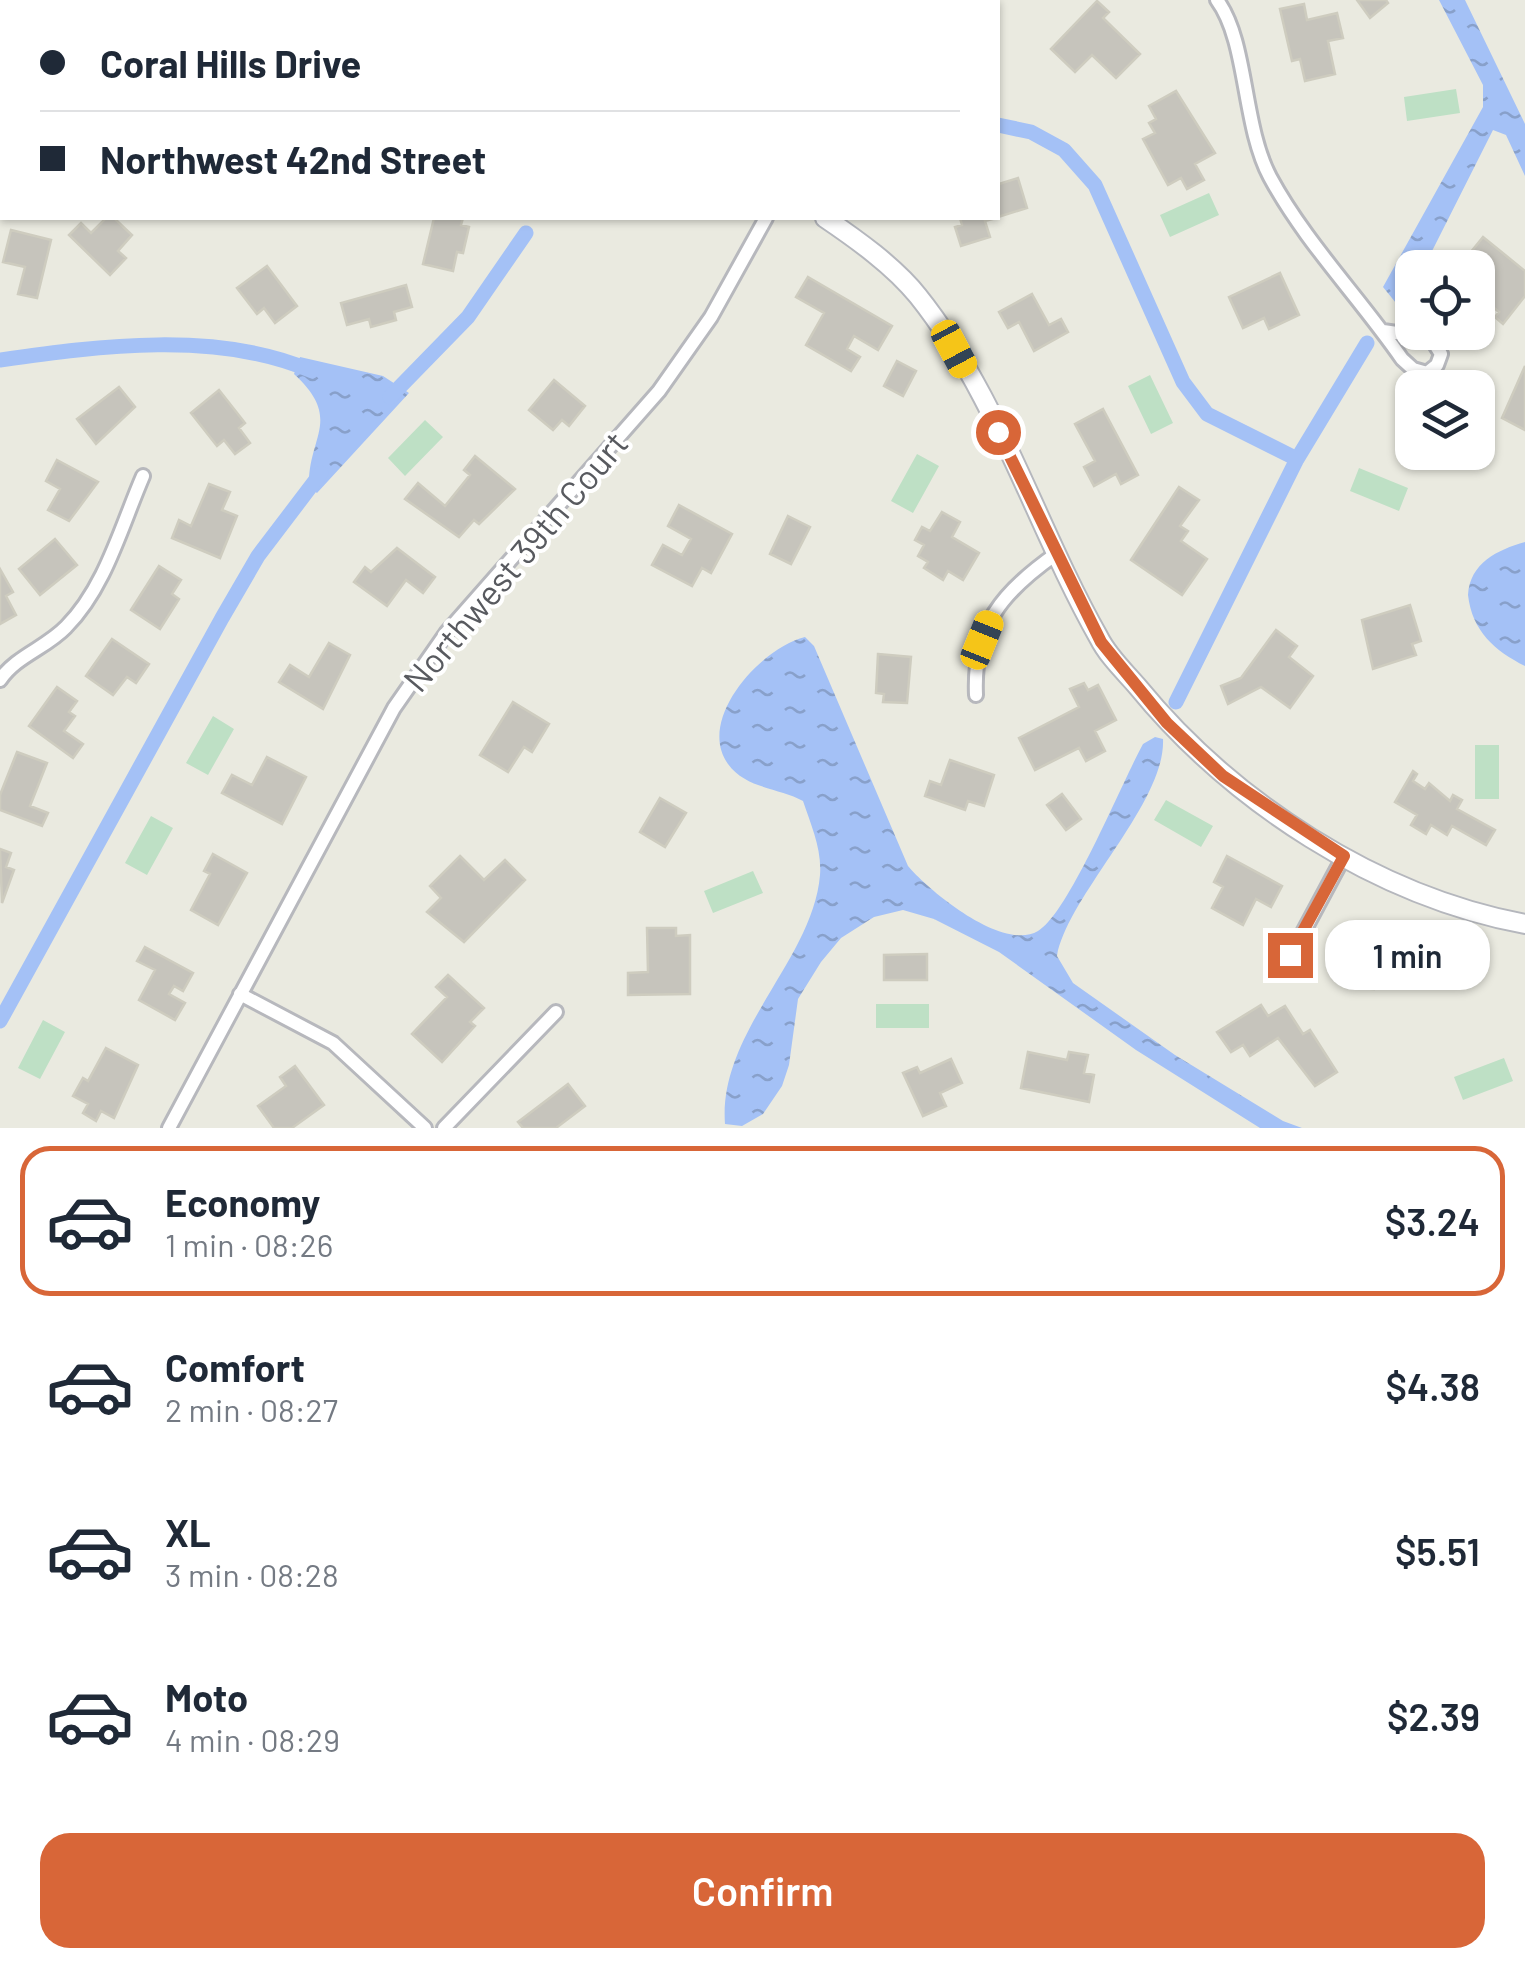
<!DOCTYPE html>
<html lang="en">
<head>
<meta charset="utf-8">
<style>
  :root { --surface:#fff; --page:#f6f6f7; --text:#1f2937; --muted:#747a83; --line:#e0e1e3; --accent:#d86638 }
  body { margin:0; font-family:Barlow,sans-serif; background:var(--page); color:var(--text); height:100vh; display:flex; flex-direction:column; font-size:38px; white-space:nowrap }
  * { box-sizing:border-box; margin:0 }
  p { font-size:32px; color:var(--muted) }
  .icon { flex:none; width:55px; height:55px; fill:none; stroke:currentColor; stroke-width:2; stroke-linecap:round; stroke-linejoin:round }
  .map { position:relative; height:1128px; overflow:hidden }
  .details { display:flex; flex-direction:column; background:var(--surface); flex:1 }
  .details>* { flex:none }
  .top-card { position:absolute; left:0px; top:0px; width:1000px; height:220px; box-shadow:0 2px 8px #0004; display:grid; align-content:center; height:220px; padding:0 40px; background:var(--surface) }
  .buttons { position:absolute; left:1395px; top:250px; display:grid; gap:20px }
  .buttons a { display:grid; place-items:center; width:100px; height:100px; border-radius:20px; background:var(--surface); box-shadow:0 2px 8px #0004; font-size:50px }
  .end { position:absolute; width:45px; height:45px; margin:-22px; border:12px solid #d86638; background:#fff; box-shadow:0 0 0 5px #fff }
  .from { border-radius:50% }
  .bubble { position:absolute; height:70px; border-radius:30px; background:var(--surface); box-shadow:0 2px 8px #0004; font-size:32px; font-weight:600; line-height:70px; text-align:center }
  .car { position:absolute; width:30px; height:60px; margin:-30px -15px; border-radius:12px; box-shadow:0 0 8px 2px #0007; background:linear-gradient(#f5c518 24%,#345 0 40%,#f5c518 0 76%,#345 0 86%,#f5c518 0) }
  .top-card b { display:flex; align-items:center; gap:35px; height:95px; font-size:38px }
  .top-card b+b { border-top:2px solid var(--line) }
  .top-card i { width:25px; height:25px; background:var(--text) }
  ul { padding:18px 0 0; list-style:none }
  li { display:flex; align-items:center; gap:30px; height:150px; margin:0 20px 15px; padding:0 20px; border:5px solid transparent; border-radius:30px }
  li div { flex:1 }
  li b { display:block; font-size:38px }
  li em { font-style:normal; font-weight:600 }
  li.on { border-color:var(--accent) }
  li>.icon { width:90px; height:90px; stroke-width:1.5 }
  .cta { display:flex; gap:20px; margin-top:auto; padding:20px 40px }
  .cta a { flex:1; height:115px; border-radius:30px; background:var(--accent); color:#fff; font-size:40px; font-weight:600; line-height:115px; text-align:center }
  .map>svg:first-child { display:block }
  .pitch { fill:#bee0c5 }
  .water { fill:url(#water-ripples) }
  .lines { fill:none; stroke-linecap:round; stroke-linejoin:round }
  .canal { stroke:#a4c1f6; stroke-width:15 }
  .building { fill:#c6c4bc; stroke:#ceccbf; stroke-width:2.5 }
  .street-casing { stroke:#b7b8bd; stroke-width:18 }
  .secondary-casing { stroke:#b5b7bd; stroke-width:22 }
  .street { stroke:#fff; stroke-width:12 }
  .secondary { stroke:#fff; stroke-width:18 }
  .route { stroke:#d86638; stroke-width:12 }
  .labels { text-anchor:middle; stroke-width:8; stroke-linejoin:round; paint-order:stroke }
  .street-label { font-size:35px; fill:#585a5f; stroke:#fff }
</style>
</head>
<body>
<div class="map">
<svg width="1525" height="1128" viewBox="0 0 1525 1128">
  <defs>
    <pattern id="water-ripples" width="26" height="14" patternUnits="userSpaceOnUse" patternTransform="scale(2.5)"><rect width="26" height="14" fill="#a4c1f6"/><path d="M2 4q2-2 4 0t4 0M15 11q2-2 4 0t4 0" fill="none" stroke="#88a0ca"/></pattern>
  </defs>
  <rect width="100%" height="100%" fill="#eaeae0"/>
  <path class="pitch" d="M1456,89L1460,113L1407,121L1404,97Z
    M1209,193L1219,215L1170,237L1160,215Z
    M1150,375L1173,423L1151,434L1128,386Z
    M425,420L443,437L405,476L388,458Z
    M917,454L939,466L913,513L891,501Z
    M1359,468L1408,488L1399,511L1350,491Z
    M213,716L234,729L208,775L186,763Z
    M1475,745H1499V799H1475Z
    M1166,800L1213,826L1201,847L1154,820Z
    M151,816L173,828L147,875L125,863Z
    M753,871L763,893L713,913L704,891Z
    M876,1004H929V1028H876Z
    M43,1020L65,1032L40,1079L18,1068Z
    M1504,1058L1513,1081L1463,1100L1454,1077Z"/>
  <path class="water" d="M1439,0H1465L1525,124V176L1506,135L1493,130L1424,267L1412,268V290L1400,308L1383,287L1483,107V85Z
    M300,357L383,376L409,393L317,493L309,487C307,437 344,420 294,374Z
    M1525,542V666C1495,651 1472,631 1468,595C1470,563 1497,550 1525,542Z
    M805,637L814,646L908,866C929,891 1003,952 1038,931C1069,913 1122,782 1143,744L1155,737L1163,739C1166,803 1068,895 1057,956L1073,983L1175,1055L1283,1121L1302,1128H1260L1136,1050L999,952L934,919L903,910L874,917L841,938L821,962L798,999L789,1065L782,1086L763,1114L742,1126L725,1124C718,1032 813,960 820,875C822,849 811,825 803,801C780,788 746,789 728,764C696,720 760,648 805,637Z"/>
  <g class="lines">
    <path class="canal" d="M998,125L1031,132L1064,150L1095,185L1183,382L1207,414L1297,459
      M0,360C99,346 218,330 312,371
      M390,397L468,317L526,233
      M1176,702L1297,459L1367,343
      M0,1021L222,618L258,556L321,473"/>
  </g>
  <path class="building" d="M1357,0H1386L1388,3L1370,18Z
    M1097,1L1109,12L1103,18L1140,54L1116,78L1092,55L1075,72L1051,49Z
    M1304,4L1307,20L1337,13L1343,38L1328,41L1335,74L1305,81L1300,59L1292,61L1280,9Z
    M1176,91L1215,153L1195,164L1204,180L1187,189L1181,178L1168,185L1143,139L1155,133L1149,123L1156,119L1149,106Z
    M1018,178L1027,208L998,217L999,184Z
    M106,218H114L132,235L118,251L126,258L110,275L69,235L81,223L91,233Z
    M434,218H463L461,225L469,227L463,253L457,252L453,271L423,264Z
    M960,218H996L985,221L990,237L961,246L955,227L962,225Z
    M11,230L51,240L37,298L18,294L25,267L3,262Z
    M1483,237L1525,271V296L1503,324L1495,317L1499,312L1481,297L1478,301V268H1458Z
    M267,266L297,306L275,323L264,308L257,314L237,288Z
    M1280,273L1299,315L1269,329L1264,318L1243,328L1229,297Z
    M808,277L892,326L878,350L854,336L847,349L860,357L851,371L806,345L824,313L796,297Z
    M406,285L412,307L394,312L396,320L371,327L369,319L347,325L341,303Z
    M1032,294L1049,325L1061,319L1068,332L1034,351L1019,322L1008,328L999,312Z
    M897,361L916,371L903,396L884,386Z
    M1525,366V430L1502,418Z
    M554,380L585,406L569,426L562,420L553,430L529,410Z
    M119,387L135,407L96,444L77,419Z
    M219,390L245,423L239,428L250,443L235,454L224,440L217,446L191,413Z
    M1103,409L1138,475L1121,484L1116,474L1094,486L1084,467L1095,461L1075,424Z
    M475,456L515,489L479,524L474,520L459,537L405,499L418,483L445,506L470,475L464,470Z
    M57,460L98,482L69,521L48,510L60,489L46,481Z
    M209,484L230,492L222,510L237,516L220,558L172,538L179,520L191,526Z
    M1179,487L1199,500L1180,526L1188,531L1181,541L1207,559L1182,595L1131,560Z
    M679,505L732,534L711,573L702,568L692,586L652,565L663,545L682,555L691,539L668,526Z
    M942,512L960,522L952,537L979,553L963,580L948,571L943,580L924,568L928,562L918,556L924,545L915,540L922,527L930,531Z
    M788,516L810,527L791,564L770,554Z
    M55,539L77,565L40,595L19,569Z
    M397,548L435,577L423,593L406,580L387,606L354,582L365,567L371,572Z
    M159,566L181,580L172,594L179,599L160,629L131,610Z
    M0,569L13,592L6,596L16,615L0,624Z
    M1410,605L1421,641L1412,644L1416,655L1373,669L1362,620Z
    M1276,630L1297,646L1289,657L1313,676L1290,708L1261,687L1228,704L1221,686L1241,678Z
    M112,639L149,664L136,683L127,677L113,695L86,676Z
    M329,643L350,655L323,709L279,682L290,665L309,677Z
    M878,654L911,657L907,703L883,702L884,694L876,693Z
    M1084,683L1088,690L1098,685L1116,720L1095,731L1105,751L1086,761L1079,748L1035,770L1019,738L1079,707L1070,689Z
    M57,687L77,701L69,712L75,716L64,731L83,744L73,758L29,726Z
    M513,702L549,724L532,752L524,747L508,772L480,755Z
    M17,752L47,763L30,806L48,813L42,826L0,810V795Z
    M267,757L306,777L282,824L222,793L232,775L252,785Z
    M950,760L994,775L984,806L968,801L965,810L925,796L930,781L941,785Z
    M1413,771L1417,774L1413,781L1425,789L1429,783L1450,801L1453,795L1462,800L1457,809L1495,830L1486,845L1452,826L1447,835L1431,825L1426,834L1411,825L1417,815L1395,802Z
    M1062,794L1081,819L1066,830L1047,805Z
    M660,798L686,813L665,847L640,832Z
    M0,849L11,853L6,867L14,870L2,903Z
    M213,854L247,873L218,925L191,910L210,874L204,871Z
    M460,856L484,880L505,860L525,880L464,942L427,912L441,898L430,886Z
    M1227,856L1282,886L1271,907L1256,899L1243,925L1212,908L1223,887L1214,882Z
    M647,928H676V936L690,935V994L628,995V973L648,972Z
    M1354,938L1412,943L1411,981H1375L1374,989L1353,988Z
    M145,947L193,973L183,991L174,986L169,994L185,1003L175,1020L139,1000L155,970L137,961Z
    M927,954V980H884V955Z
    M448,975L484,1008L470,1022L475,1026L442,1062L412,1034L447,997L436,987Z
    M1261,1005L1268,1016L1285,1006L1303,1034L1310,1030L1337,1072L1315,1086L1278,1038L1250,1056L1243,1045L1231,1052L1217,1032Z
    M106,1048L138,1065L114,1118L101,1111L96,1121L83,1113L88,1104L73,1096L83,1078L88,1081Z
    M1028,1052L1067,1060L1069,1052L1088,1055L1084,1073L1094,1075L1089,1102L1021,1088Z
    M951,1059L962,1083L940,1093L946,1106L923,1116L903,1073L917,1067L920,1073Z
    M295,1066L324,1105L292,1128H274L258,1106L286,1086L280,1077Z
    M568,1084L585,1106L556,1128H523L518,1122Z"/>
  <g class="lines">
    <g class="street-casing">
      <path id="street" d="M1217,0C1248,42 1242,124 1270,177C1305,242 1360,298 1402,359L1413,369L1427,373L1437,365L1441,354L1431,338L1383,331
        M379,2V0
        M874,2L875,0
        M0,53L2,62
        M0,680C16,656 46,648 66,627C105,588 121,527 143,476
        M976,695C973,626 1002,592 1056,554
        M1291,955L1344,856
        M240,994L333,1043L425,1128
        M169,1128L394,708L447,632L659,391L711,317L766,218
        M444,1128L556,1012"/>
    </g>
    <g class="secondary-casing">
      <path id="secondary" d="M73,2H160
        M0,12L2,11
        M825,218C856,239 894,266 918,296C998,396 1036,527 1099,638C1108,656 1124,671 1137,686C1232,802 1376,896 1525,924"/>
    </g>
    <use href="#street" class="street"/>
    <use href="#secondary" class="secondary"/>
  </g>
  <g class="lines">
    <path class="route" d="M998,432L1101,642L1167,723L1223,776L1344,856L1290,955"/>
  </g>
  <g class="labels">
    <g class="street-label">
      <text transform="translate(516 562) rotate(-50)" y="12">Northwest 39th Court</text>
    </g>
  </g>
</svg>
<div class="buttons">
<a><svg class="icon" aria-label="locate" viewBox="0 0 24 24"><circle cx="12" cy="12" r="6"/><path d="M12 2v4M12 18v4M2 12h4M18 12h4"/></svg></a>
<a><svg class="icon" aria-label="layers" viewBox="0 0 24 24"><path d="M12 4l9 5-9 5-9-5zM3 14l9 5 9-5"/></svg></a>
</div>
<i class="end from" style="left:998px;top:432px"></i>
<i class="end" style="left:1290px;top:955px"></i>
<div class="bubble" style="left:1325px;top:920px;width:165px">1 min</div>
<i class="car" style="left:954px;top:349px;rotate:152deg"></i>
<i class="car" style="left:982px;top:640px;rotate:22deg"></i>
<div class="top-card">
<b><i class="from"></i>Coral Hills Drive</b>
<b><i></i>Northwest 42nd Street</b>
</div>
</div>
<section class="details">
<ul>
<li class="on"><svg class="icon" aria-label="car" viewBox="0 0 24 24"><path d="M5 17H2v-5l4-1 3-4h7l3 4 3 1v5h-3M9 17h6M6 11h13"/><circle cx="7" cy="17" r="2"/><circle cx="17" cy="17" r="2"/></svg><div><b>Economy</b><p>1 min · 08:26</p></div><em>$3.24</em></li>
<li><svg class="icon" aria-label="car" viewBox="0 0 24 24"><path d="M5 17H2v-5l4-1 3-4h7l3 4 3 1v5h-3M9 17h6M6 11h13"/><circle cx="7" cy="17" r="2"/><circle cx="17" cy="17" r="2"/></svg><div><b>Comfort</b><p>2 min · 08:27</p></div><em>$4.38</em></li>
<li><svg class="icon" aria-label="car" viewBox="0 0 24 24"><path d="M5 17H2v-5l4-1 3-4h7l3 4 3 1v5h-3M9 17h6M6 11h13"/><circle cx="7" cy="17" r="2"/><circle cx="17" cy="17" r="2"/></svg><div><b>XL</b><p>3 min · 08:28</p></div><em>$5.51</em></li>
<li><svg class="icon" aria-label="car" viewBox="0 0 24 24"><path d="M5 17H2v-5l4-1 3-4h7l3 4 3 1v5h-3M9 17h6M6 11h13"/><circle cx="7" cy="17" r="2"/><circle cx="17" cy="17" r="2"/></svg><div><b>Moto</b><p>4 min · 08:29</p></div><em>$2.39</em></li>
</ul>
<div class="cta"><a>Confirm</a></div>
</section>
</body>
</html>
